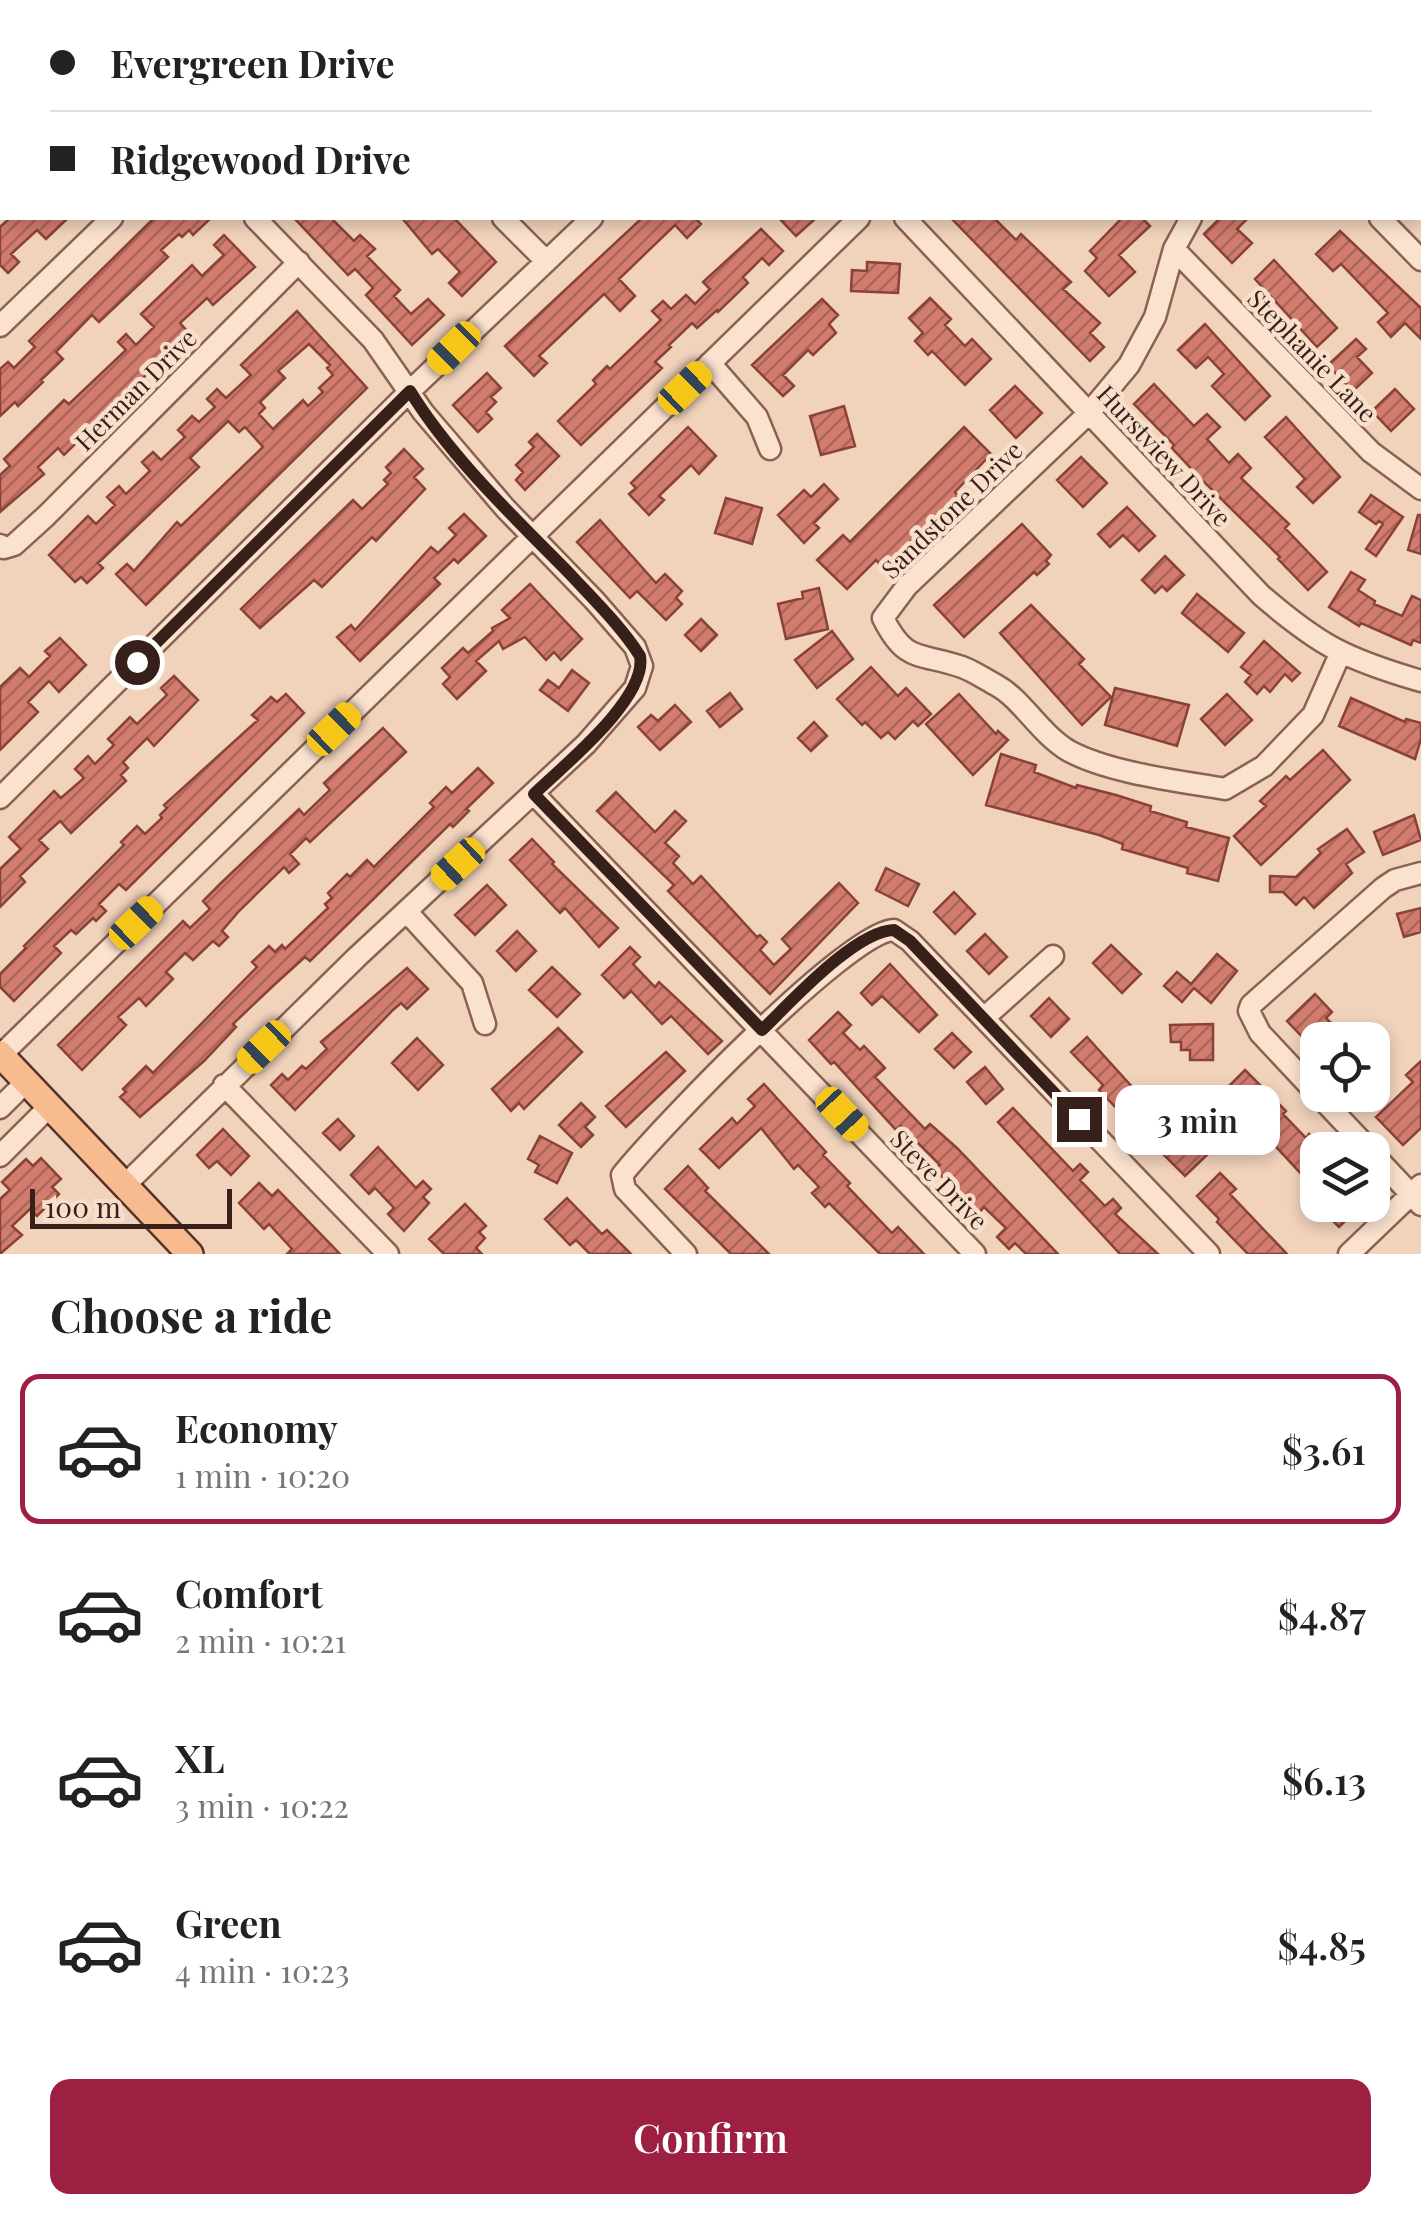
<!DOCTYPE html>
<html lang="en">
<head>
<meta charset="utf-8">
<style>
  :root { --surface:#fff; --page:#f2f2f2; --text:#222; --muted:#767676; --line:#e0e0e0; --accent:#9d2043 }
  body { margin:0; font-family:"Playfair Display",serif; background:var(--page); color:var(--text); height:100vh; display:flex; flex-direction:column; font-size:38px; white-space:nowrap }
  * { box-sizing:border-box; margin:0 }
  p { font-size:32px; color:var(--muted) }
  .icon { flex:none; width:55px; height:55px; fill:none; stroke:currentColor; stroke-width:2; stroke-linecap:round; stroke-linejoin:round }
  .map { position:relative; height:1254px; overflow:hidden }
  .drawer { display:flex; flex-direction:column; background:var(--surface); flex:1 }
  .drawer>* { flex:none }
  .banner { position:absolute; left:0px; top:0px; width:1422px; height:220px; box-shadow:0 5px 15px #0003; display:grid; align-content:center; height:220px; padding:0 50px; background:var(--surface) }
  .controls { position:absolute; left:1300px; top:1022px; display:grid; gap:20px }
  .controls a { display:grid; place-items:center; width:90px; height:90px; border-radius:20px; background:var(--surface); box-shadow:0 5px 15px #0003; font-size:50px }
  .scale { position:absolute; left:30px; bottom:25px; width:202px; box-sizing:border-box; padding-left:10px; border:5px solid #37201a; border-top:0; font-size:28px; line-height:35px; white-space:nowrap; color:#37201a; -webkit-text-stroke:8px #f8dfcb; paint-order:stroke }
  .end { position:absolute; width:45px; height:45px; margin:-22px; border:12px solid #37201a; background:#fff; box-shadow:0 0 0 5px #fff }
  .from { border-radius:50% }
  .bubble { position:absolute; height:70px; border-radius:20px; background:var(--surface); box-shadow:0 5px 15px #0003; font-size:32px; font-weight:600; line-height:70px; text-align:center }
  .car { position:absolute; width:30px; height:60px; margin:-30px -15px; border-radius:12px; box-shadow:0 0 8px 2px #0007; background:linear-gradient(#f5c518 24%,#345 0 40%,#f5c518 0 76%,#345 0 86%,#f5c518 0) }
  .banner b { display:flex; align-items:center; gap:35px; height:95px; font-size:38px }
  .banner b+b { border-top:2px solid var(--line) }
  .banner i { width:25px; height:25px; background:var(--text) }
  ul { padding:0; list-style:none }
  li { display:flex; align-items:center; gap:30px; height:150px; margin:0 20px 15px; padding:0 30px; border:5px solid transparent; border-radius:20px }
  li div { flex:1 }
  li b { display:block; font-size:38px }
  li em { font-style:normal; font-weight:600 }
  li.active { border-color:var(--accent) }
  li>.icon { width:90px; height:90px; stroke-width:1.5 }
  h2 { padding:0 50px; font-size:45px; line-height:120px }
  .primary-button { display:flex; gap:20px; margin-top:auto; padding:20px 50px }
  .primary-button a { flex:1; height:115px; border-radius:20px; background:var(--accent); color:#fff; font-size:40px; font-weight:600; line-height:115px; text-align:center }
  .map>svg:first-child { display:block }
  .building { fill:url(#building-hatch); stroke:#8a4238; stroke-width:2.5; fill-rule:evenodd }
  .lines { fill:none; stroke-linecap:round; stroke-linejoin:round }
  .minor-casing { stroke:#896254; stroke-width:25 }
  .major-casing { stroke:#563229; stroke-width:30 }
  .minor { stroke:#fbe2cf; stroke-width:20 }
  .major { stroke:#f8ba8f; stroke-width:25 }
  .route { stroke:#37201a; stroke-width:12 }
  .labels { text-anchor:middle; stroke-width:9; stroke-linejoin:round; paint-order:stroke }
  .street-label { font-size:25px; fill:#37201a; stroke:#f8dfcb }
</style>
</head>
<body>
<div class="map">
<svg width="1421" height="1254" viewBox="0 0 1421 1254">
  <defs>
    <pattern id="building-hatch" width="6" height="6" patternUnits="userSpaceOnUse" patternTransform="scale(2.5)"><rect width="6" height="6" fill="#d27c6e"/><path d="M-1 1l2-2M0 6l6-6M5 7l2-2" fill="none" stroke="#ab655a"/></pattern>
  </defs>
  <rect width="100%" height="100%" fill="#f1d2bb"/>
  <path class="building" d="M10,218H68L46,239L37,230L11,254L19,262L8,273L0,265V227Z
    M154,218H211L193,235L189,230L182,237L179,234L161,250L168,257L99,322L92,315L56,352L63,359L41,380L43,382L18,406L15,402L0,416V369L8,362L14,368L35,347L29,341Z
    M294,218H331L354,241L360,235L375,249L367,256L400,290L394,296L411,314L428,299L444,315L412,345L366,295L373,288L355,269L348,275Z
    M402,218H454L496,262L462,296L449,283L460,272L438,249L432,254Z
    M642,218H695L701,224L687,238L675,225L619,279L635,296L620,311L604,294L539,356L547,363L534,376L505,346Z
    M779,218H816L796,236Z
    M951,218H994L1016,240L1021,234L1071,282L1063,289L1100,323L1090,333L1104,347L1090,361Z
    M1122,218H1142L1150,226L1119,255L1135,272L1109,296L1085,271L1097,258L1090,251Z
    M1220,218H1248L1237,229L1252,243L1232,263L1204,234Z
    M761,229L783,251L769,265L762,258L743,277L748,283L718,312L717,310L697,328L692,323L669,345L671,347L655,362L662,368L581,445L558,421L596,384L593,380L607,366L610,369L661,320L652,311L663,301L671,309L686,295L695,304L710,289L703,282Z
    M1340,231L1421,308V339L1405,323L1391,337L1378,322L1388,313L1341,264L1333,271L1316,254Z
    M224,235L255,267L213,305L207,298L180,323L189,333L64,455L58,448L38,467L44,474L0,512V475L10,466L4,459L64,400L69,404L126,350L118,342L126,334L136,345L154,327L141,314L192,265L202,276L224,255L214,245Z
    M1274,260L1337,328L1317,347L1255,279Z
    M867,262L900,264L898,293L851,291L852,270L867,271Z
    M930,298L951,319L945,325L965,346L972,339L991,359L965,385L932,351L928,355L915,341L923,333L909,318Z
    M822,299L838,315L829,324L836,333L813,355L808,350L783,375L794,386L783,396L752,365Z
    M297,311L367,388L146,605L116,574L127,564L134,571L177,522L181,526L263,447L245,427L239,432L228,421L190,458L199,467L98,563L103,568L87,583L81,577L75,582L49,555L88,516L96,524L115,505L107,497L119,486L126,494L150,471L142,462L153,452L161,460L185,437L178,430L192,416L199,422L215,407L207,399L217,389L226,398L251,375L241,365ZM309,344L330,365L327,368L333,375L319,388L323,392L308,406L303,400L273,429L259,414L265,408L260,402L285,378L278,371Z
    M1205,324L1270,396L1245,420L1212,386L1224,374L1208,357L1196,368L1178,350Z
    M1356,339L1366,349L1357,357L1372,373L1353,391L1328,365Z
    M487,373L501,388L491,397L496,402L486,412L492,419L478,432L453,405Z
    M1154,384L1194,426L1207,414L1220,427L1207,439L1229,463L1238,454L1251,468L1241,478L1289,524L1285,528L1327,572L1308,590L1278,559L1280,557L1198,476L1172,448L1174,445L1134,404Z
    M1015,386L1042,413L1016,438L990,410Z
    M1395,389L1414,409L1391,431L1372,411Z
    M844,406L855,446L821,455L810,416Z
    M1286,417L1340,477L1313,503L1297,487L1305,479L1265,437Z
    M688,427L716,456L699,474L691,465L659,496L664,500L649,515L629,494L636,488L631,483Z
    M964,427L991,454L955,492L958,496L883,568L876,560L847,589L817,560L843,535L850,542Z
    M537,434L559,456L525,490L516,480L523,472L516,465L534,447L529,442Z
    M404,449L423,469L414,477L425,489L376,541L372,537L322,587L314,580L260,628L241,609L353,500L362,509L388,484L384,480L391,473L386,467Z
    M1081,457L1107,483L1083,507L1057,480Z
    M824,484L838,499L814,523L819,528L804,543L778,515L804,490L811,497Z
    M1371,495L1403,517L1376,556L1366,549L1383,524L1379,521L1376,524L1359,512Z
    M726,498L762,508L752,544L715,533Z
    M1127,507L1155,536L1139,551L1123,535L1110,547L1098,534Z
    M464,514L486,536L458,563L454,559L434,578L440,584L360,661L337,637L351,625L355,630L431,547L438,553L456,535L449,528Z
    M1418,515H1421V554L1408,550Z
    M600,520L656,583L665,574L682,591L676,598L682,604L666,620L637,591L630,598L577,542Z
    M1022,524L1051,555L1046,561L1049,564L1037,575L1034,572L964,637L934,605Z
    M1165,556L1184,575L1167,591L1162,586L1155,593L1142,580Z
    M1351,572L1365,580L1358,590L1375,601L1374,604L1402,616L1412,596L1421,600V643L1413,640L1411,645L1361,623L1359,626L1329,607Z
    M530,584L582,639L561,660L554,652L546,660L525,637L503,649L499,641L476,661L486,671L457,699L443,684L450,677L442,668L463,648L468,653L493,631L492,628L510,618L502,610Z
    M819,588L828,629L786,639L778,604L803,598L802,592Z
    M1197,594L1244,633L1228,652L1182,613Z
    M1031,605L1084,659L1079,664L1111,697L1082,725L1000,633Z
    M701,619L717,635L701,651L685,635Z
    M832,631L853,659L817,688L795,660Z
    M60,638L86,665L59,692L49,681L28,702L38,712L0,750V687L20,668L29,677L50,656L45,651Z
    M1264,641L1300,673L1292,681L1285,674L1270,692L1264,686L1257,694L1245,682L1251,675L1241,667Z
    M871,667L898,696L906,688L931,714L918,726L913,721L895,739L888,732L881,738L865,722L862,725L837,699Z
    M572,670L589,683L568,711L540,690L548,680L559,688Z
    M174,676L198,700L154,746L147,738L123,762L128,768L121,775L126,781L71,833L60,821L39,840L48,849L20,876L25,882L0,907V869L21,849L9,837L54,791L61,798L84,778L75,769L88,756L95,764L114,745L108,739L130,717L137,724L167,695L161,688Z
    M1115,688L1189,705L1177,746L1105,725Z
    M730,693L742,709L720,727L707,711Z
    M286,694L304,713L126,890L119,884L99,904L106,911L96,921L93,918L76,934L71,930L54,946L61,953L14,1001L0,987V974L26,948L24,946L124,845L121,842L137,826L145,834L162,818L160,815L167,808L164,805L258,720L252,715L271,697L277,702Z
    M959,694L996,734L998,731L1008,740L973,775L926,724Z
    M1227,694L1252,720L1225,745L1201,719Z
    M1351,698L1405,722L1406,719L1421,723V739L1415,759L1339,726Z
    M675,705L691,722L660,750L638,727L651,715L658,721Z
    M814,722L827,736L811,751L798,738Z
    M383,728L406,752L310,842L306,838L290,854L299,864L289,873L284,867L239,911L222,931L228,937L219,946L213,941L193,960L185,953L166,972L173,979L146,1006L139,998L118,1017L126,1025L82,1070L58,1045L183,921L190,928L210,909L203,901L220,884L299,809L304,815L330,790L324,783Z
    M1323,750L1350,780L1261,865L1234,836L1266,806L1260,801L1286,776L1290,780Z
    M1001,754L1036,765L1034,772L1076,788L1077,785L1116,795L1151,806L1150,811L1187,822L1186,827L1229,838L1218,881L1187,873L1188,868L1122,849L1123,844L1099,835L986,805Z
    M478,768L493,783L466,809L469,811L453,827L450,824L310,961L305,957L274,985L233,1024L236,1027L204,1061L140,1117L120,1097L126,1092L123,1089L146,1066L153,1073L257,967L252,962L269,946L275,952L282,945L285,949L328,908L325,904L332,898L328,893L347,874L350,877L367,860L374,867L434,807L430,803L446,787L452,793Z
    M616,792L655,832L675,811L686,821L665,843L679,856L673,863L693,884L701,876L757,937L760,935L767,942L760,950L774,965L791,949L782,939L839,883L858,903L770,994L668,891L674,885L597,811Z
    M1414,815L1421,840L1383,855L1374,832Z
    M1347,829L1364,852L1346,864L1352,873L1314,908L1304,897L1296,905L1283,892H1270V876L1296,877L1321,853L1318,849Z
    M532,839L554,862L552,864L618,928L599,947L565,908L560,913L510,860Z
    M886,868L919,884L908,906L876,890Z
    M487,885L506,905L475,935L455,915Z
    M954,892L975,914L955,934L934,912Z
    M1421,908V932L1404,937L1397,914Z
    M517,931L536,951L516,971L497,951Z
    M985,934L1007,957L989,974L967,951Z
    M1111,945L1141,974L1122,993L1093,963Z
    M630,947L640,957L633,964L655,987L659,982L722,1041L708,1054L671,1016L662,1024L631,991L624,998L602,975Z
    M1217,954L1237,971L1211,1003L1194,988L1182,1002L1164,986L1177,972L1191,984Z
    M890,964L937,1015L919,1032L882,996L872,1005L861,993Z
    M552,967L580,994L557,1017L529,990Z
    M407,968L428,989L407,1009L401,1003L393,1010L295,1110L271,1085L282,1074L288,1080L302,1066L306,1069L327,1049L321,1042Z
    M1315,994L1332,1012L1326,1018L1334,1026L1312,1047L1287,1021Z
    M1049,998L1069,1019L1051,1037L1031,1016Z
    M838,1012L851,1025L843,1033L860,1050L864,1046L885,1068L875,1077L925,1129L930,1124L957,1148L1058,1254H1026L1015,1243L1009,1249L997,1237L1006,1228L984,1207L977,1215L935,1169L940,1165L901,1126L896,1130L834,1062L831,1064L809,1040Z
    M1213,1024V1060H1190V1050H1181V1042H1171L1170,1025Z
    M558,1028L582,1052L524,1109L519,1103L511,1111L492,1089Z
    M952,1033L971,1052L954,1068L935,1049Z
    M1087,1037L1163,1121L1145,1138L1099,1090L1103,1085L1071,1052Z
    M417,1038L443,1065L418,1090L392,1063Z
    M666,1052L685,1071L626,1127L606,1106Z
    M1421,1061V1128L1403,1145L1376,1117L1413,1082L1406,1075Z
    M985,1067L1003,1089L986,1104L967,1082Z
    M1245,1070L1286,1111L1283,1114L1306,1138L1309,1134L1324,1150H1318V1192L1224,1091Z
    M764,1084L826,1152L823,1155L850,1183L847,1186L892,1233L898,1227L924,1254H880L829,1203L825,1207L812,1193L819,1187L798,1165L794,1169L761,1128L719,1168L700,1149L732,1118L737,1124L755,1106L748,1099Z
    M581,1103L595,1117L585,1127L593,1135L581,1147L559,1125Z
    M1013,1108L1073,1171L1080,1164L1088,1172L1080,1180L1105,1206L1113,1199L1121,1208L1115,1214L1158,1254H1120L998,1122Z
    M338,1119L354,1136L340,1150L323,1133Z
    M223,1129L249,1156L231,1175L217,1161L209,1168L197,1155Z
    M1187,1133L1208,1154L1185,1176L1164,1155Z
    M540,1136L572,1153L557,1183L535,1172L539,1165L528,1159Z
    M378,1147L416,1188L423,1181L431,1189L423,1197L429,1203L404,1231L388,1214L394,1208L375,1188L369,1194L351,1175Z
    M41,1158L61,1179L52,1187L59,1194L37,1216L30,1209L12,1226L22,1235L0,1254V1199L10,1190L2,1182L26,1159L33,1166Z
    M688,1166L708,1188L705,1191L769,1254H731L665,1189Z
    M1220,1173L1236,1189L1230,1194L1287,1254H1248L1217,1222L1219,1219L1197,1196Z
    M259,1183L272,1196L278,1190L340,1254H287L292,1249L269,1224L264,1229L239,1203Z
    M567,1198L602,1234L607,1230L631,1254H590L576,1240L570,1245L545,1219Z
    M465,1204L486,1226L479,1232L485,1238L476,1248L482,1254H444L429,1239Z
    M1336,1205H1362L1339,1227L1326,1214Z"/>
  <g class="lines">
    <g class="minor-casing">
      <path id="minor" d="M45,0L48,2
        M288,0L291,2
        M549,0L552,2
        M745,0L746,2
        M818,2L821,0
        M1085,2L1088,0
        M1334,2L1337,0
        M0,94L2,92
        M503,218L546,261
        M905,218L1261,595C1320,646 1346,659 1421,681
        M1191,218L1174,249L1155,317L1129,365L1089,413L907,586L883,618C906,664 919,652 962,667C973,671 985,679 996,685C1022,699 1039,733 1069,751C1110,773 1179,781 1225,789L1264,766L1313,715L1340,654
        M1380,218L1421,260
        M1174,249L1371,452L1421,489
        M0,326L112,218
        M710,363L757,417L770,449
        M0,545L4,548L14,545L46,516L299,262
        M534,794L975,1254
        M0,798L410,391L592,218
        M407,912L472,983L485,1024
        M984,1018L1053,956
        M1,1055L859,218
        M224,1085L388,1254
        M1318,1095L1260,1033L1249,1011L1251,1005L1383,888L1395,880L1421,873
        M1318,1095L1370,1150
        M0,1108L26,1082
        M1372,1153L1421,1205
        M0,1156L49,1107
        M125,1185L357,957L586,744L635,688L642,666L635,647L595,601L505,508L423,412L373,340L255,218
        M686,1254L625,1189L622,1175C657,1131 848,931 894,930L910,941L1209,1254
        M1349,1254L1421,1185"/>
    </g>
    <g class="major-casing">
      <path id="major" d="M0,1054L190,1254"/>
    </g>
    <use href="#minor" class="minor"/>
    <use href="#major" class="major"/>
  </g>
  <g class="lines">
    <path class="route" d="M137,662L410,391C452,459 514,517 569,573C593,599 621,626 640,656C648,698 563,766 534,794L762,1030C790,1003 855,931 894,930L910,941L1079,1119"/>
  </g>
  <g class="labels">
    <g class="street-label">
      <text transform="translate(1312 356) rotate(46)" y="9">Stephanie Lane</text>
      <text transform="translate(136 390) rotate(-45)" y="9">Herman Drive</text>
      <text transform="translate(1164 456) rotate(47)" y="9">Hurstview Drive</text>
      <text transform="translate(952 510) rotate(-44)" y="9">Sandstone Drive</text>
      <text transform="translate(939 1180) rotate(46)" y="9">Steve Drive</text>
    </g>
  </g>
</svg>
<div class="controls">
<a><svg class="icon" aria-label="locate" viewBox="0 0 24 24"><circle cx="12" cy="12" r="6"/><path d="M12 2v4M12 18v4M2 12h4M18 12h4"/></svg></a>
<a><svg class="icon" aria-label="layers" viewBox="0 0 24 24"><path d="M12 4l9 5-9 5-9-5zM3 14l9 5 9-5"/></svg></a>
</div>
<div class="scale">100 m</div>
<i class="end from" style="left:137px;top:662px"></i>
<i class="end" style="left:1079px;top:1119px"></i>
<div class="bubble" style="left:1115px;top:1085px;width:165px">3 min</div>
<i class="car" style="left:454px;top:348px;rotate:225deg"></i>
<i class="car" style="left:685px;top:388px;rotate:46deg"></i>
<i class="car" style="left:334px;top:729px;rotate:46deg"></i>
<i class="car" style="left:458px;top:864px;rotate:227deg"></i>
<i class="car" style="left:136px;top:923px;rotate:46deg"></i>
<i class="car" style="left:264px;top:1047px;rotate:226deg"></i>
<i class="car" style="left:842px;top:1114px;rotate:137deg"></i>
<div class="banner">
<b><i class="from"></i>Evergreen Drive</b>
<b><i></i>Ridgewood Drive</b>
</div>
</div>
<section class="drawer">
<h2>Choose a ride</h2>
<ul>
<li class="active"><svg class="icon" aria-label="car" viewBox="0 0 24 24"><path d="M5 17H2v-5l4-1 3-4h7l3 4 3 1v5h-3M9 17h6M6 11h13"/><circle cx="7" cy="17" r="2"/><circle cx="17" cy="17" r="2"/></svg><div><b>Economy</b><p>1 min · 10:20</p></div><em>$3.61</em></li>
<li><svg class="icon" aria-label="car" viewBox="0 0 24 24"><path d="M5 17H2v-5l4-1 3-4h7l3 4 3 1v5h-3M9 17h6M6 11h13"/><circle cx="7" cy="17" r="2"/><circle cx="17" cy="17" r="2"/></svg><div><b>Comfort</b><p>2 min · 10:21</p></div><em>$4.87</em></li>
<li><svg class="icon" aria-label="car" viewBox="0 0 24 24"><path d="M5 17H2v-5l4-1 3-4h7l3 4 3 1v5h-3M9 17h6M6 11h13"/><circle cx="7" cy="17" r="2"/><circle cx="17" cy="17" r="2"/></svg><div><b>XL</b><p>3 min · 10:22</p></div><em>$6.13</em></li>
<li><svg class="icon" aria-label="car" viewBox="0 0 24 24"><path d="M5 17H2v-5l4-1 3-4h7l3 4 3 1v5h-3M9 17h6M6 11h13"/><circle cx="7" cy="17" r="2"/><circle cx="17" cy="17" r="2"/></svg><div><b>Green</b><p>4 min · 10:23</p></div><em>$4.85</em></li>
</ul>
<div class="primary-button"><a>Confirm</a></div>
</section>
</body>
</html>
